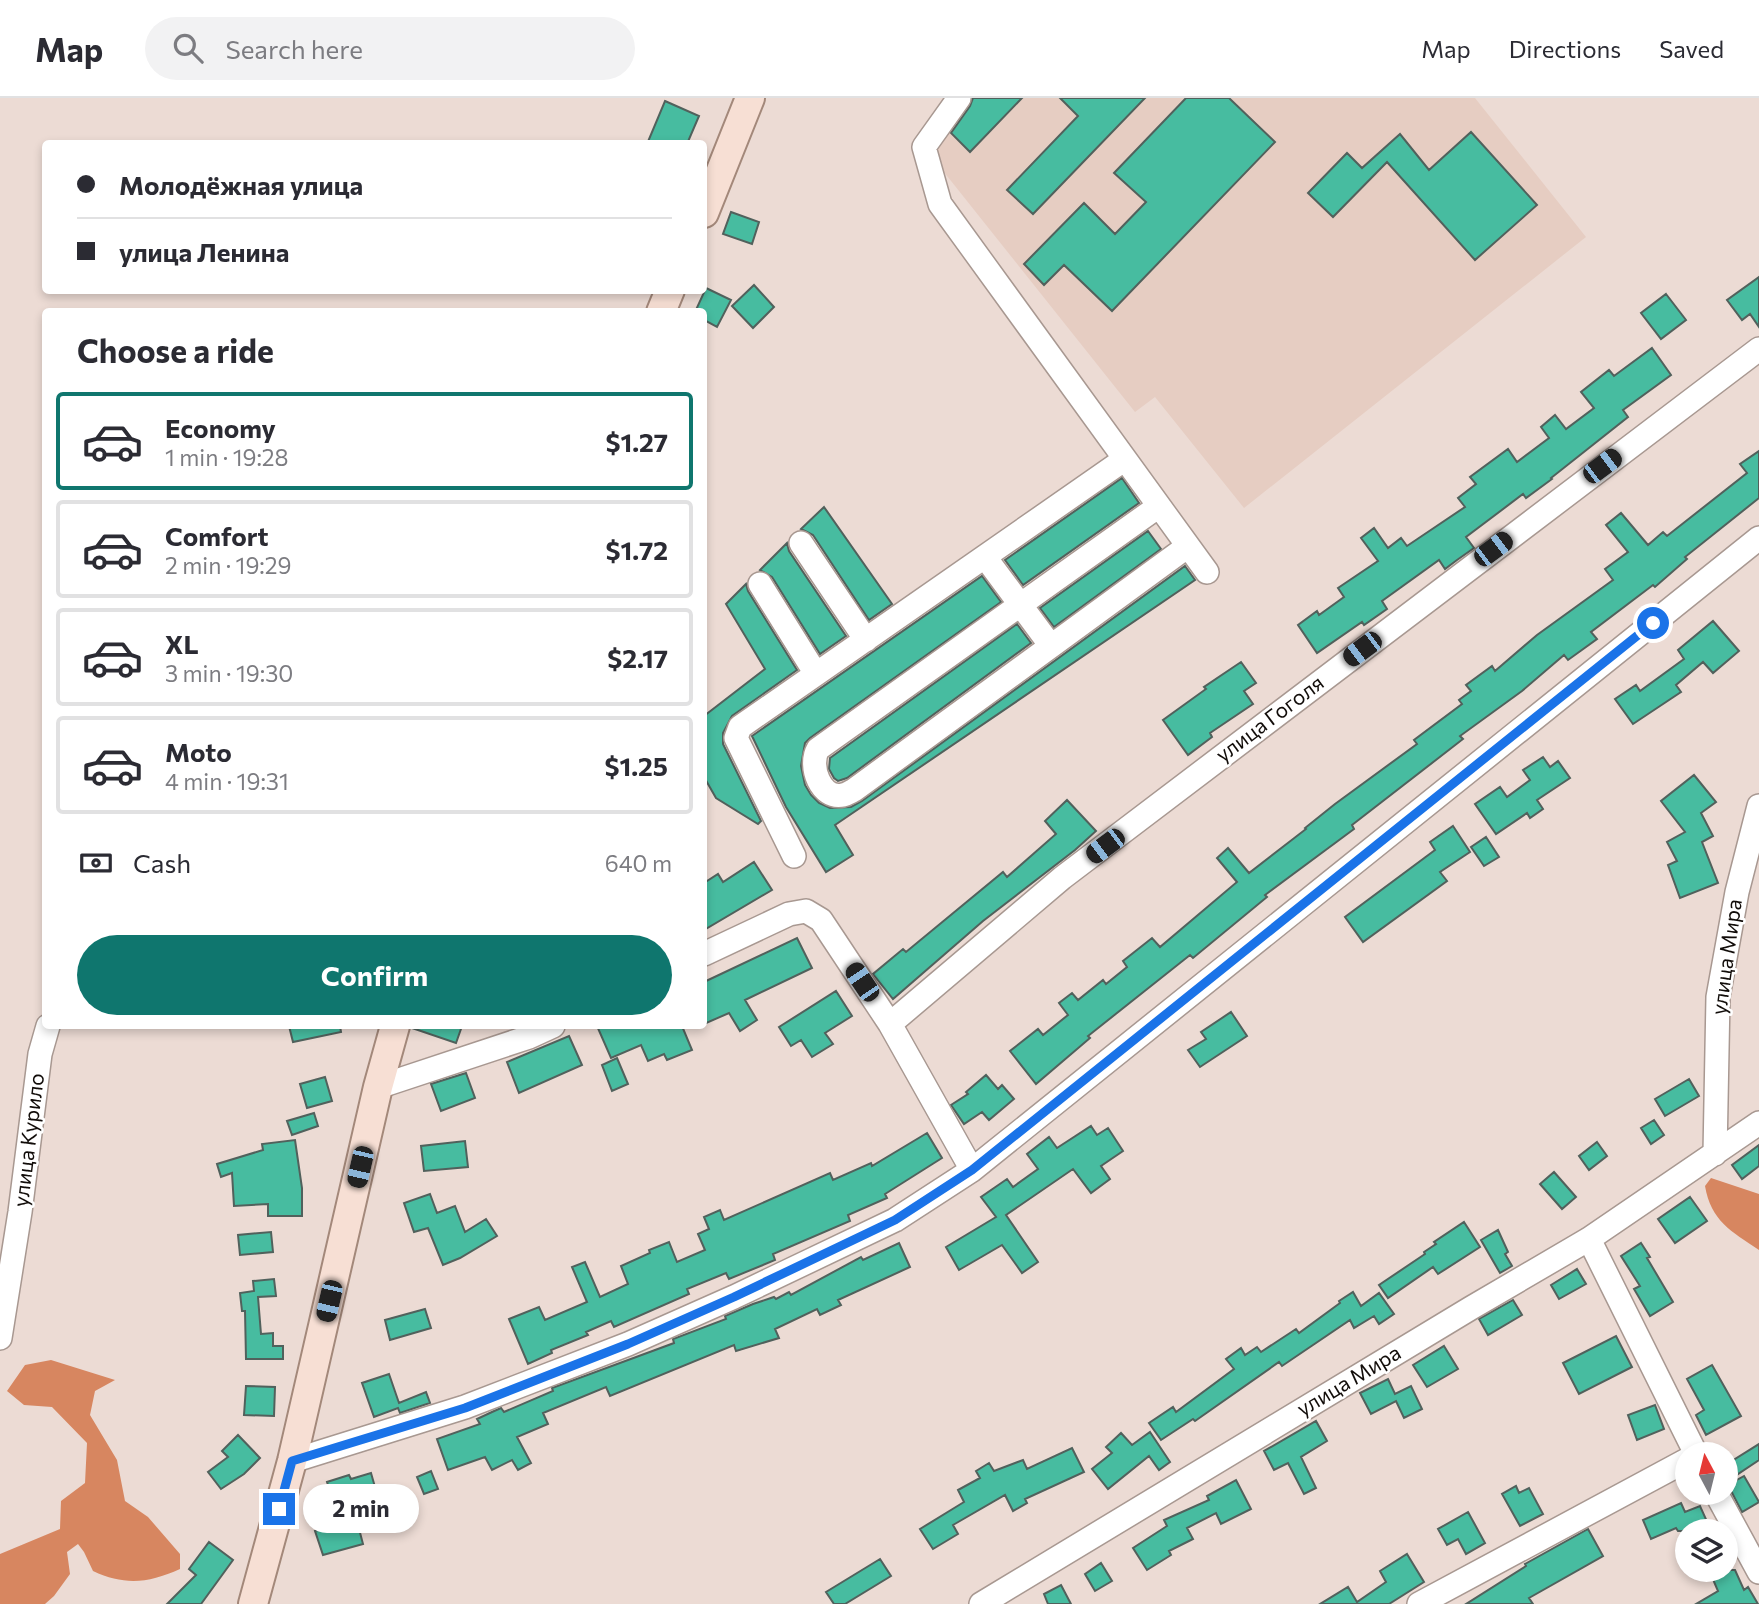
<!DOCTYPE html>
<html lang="en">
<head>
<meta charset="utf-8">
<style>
  :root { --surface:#fff; --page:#f2f2f3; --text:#2b2b33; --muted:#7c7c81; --line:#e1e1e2; --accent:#0f766e }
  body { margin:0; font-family:Commissioner,sans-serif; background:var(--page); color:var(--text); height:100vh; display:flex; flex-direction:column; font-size:26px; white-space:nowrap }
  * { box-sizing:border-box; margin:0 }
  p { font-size:23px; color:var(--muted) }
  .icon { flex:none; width:38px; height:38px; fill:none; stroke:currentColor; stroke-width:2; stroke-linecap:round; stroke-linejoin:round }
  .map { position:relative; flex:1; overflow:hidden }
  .sheet { position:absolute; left:42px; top:210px; width:665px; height:721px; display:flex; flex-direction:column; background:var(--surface); border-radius:7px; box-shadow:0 4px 10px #0003 }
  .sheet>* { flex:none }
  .banner { position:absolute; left:42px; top:42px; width:665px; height:154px; border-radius:7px; box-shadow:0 4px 10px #0003; display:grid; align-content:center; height:154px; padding:0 35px; background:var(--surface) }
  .needle { width:46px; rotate:353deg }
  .fabs { position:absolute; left:1675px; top:1344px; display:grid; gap:14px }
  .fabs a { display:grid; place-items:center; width:63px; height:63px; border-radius:50%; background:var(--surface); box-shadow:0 4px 10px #0003; font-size:35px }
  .end { position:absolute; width:32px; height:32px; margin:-16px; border:9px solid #1a73e8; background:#fff; box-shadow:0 0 0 4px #fff }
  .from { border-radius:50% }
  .bubble { position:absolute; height:49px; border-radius:24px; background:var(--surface); box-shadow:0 4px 10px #0003; font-size:23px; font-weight:700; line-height:49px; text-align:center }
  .car { position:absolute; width:21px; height:42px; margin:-21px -10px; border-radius:9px; box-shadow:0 0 5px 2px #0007; background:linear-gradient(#222 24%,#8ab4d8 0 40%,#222 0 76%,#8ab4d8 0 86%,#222 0) }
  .banner b { display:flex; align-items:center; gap:24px; height:66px; font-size:26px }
  .banner b+b { border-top:2px solid var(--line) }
  .banner i { width:18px; height:18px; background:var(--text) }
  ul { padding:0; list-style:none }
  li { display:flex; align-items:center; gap:21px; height:98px; margin:0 14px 10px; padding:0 21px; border:4px solid var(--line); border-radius:7px }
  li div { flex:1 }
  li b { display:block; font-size:26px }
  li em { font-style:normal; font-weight:700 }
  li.active { border-color:var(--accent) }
  li>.icon { width:63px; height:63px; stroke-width:1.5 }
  h2 { padding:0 35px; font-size:32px; line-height:84px }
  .pay { display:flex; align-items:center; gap:18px; height:77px; padding:0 35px; font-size:26px }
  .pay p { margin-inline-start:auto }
  .button { display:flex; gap:14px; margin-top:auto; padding:14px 35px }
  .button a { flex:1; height:80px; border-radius:42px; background:var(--accent); color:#fff; font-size:28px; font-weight:700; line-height:80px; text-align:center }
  header { display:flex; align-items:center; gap:42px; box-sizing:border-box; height:98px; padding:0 35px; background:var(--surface); border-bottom:2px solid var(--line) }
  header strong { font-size:33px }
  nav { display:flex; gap:38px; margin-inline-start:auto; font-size:24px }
  .search { width:490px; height:63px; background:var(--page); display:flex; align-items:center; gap:18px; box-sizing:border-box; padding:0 24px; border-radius:38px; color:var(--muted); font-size:26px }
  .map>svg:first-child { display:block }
  .built { fill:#e6cdc2 }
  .forest { fill:#d78660 }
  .building { fill:#47bca0; stroke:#51615c; stroke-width:2 }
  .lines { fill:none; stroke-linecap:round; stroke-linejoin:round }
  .minor-casing { stroke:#a89891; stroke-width:26 }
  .major-casing { stroke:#a3887a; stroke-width:32 }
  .minor { stroke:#fff; stroke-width:23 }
  .major { stroke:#f7dfd4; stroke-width:28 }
  .route { stroke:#1a73e8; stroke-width:9 }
  .labels { text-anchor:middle; stroke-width:5; stroke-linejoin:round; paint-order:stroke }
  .street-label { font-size:21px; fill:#110c09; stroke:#fff }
</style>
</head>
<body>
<header>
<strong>Map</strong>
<div class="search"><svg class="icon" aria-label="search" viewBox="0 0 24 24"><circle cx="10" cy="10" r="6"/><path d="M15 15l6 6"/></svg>Search here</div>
<nav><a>Map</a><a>Directions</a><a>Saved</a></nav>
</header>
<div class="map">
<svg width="1759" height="1506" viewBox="0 0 1759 1506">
  <rect width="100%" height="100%" fill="#ecdbd4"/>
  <path class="built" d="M965,0H1475L1586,139L1244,410L1155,299L1135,314L924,49Z"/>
  <path class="forest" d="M1711,1080L1759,1096V1152C1731,1133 1711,1123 1705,1088Z
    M51,1262L115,1282L95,1293L90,1317L117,1362L125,1403L148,1419L180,1456V1471C149,1485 125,1488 93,1473L84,1454L78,1446L67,1454L70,1476L54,1498L45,1506H0V1456L60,1431L61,1403L85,1385L87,1345L52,1309L24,1307L7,1293L25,1267Z"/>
  <path class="building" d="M973,0H1022L970,54L951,35L970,8Z
    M1060,0H1145L1033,116L1007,92L1078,18Z
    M1186,0H1229L1275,44L1112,213L1064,167L1044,187L1024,166L1084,105L1115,136L1146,104L1114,75Z
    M665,3L699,18L687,46H647Z
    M1471,34L1537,107L1475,162L1387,64L1333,119L1308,95L1347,55L1362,70L1400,36L1429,72Z
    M731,114L759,124L752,146L723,136Z
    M1759,179V229L1750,216L1742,222L1727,202Z
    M754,187L774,209L753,230L732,208Z
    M706,190L731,202L717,229L704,222V214H695Z
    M1666,196L1686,222L1661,241L1641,215Z
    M1652,250L1671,277L1623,312L1628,319L1551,380L1552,381L1526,400L1523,396L1466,439L1474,450L1457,462L1445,471L1439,462L1382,503L1387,511L1364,527L1362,524L1317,555L1298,527L1317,513L1319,517L1344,499L1338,490L1378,463L1361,440L1374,430L1388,450L1401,440L1407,448L1465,409L1458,400L1476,386L1470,379L1508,351L1517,364L1549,340L1541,329L1555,317L1566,331L1594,310L1581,294L1609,272L1614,278Z
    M1759,353V400L1685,459L1687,461L1655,489L1653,487L1591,534L1597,541L1568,562L1564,557L1522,593L1460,638L1463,641L1352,727L1354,731L1265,797L1267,799L1193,860L1190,857L1088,938L1090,940L1036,986L1010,953L1038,931L1043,937L1068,917L1059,905L1072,895L1078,902L1103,882L1106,886L1127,869L1123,863L1152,840L1160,849L1237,784L1217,760L1228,750L1249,775L1306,731L1305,730L1335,706L1417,646L1414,642L1462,606L1459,602L1471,593L1466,587L1492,568L1495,573L1537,537L1613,482L1605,471L1628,454L1606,427L1621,415L1648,447L1663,434L1667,438L1747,375L1740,366Z
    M1122,380L1139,405L1023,487L1005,462Z
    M824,409L892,506L869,522L813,437L801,431Z
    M1148,433L1161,451L1054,529L1040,510Z
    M787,445L789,453L846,538L820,556L772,479L760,472Z
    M1185,468L1195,482L835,727L853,757L826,774L786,709L752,638L982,478L1001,504L810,640L805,645L801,668L805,687L811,697L819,705L830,710L851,709L862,703Z
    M746,486L748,493L797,572L732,618L723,635V646L761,723L758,726L716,700L704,679V618L765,571L726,506Z
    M1713,523L1739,553L1713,575L1703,564L1676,587L1681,594L1633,626L1615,601L1636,587L1640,593L1684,561L1678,552Z
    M1017,526L1031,545L847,680L838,683L834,680L829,671L830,660Z
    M1241,564L1256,585L1244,593L1253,606L1210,635L1212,639L1188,657L1163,622L1206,591L1204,589Z
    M1543,659L1550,669L1558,663L1570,680L1537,702L1543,711L1530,720L1527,715L1496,736L1475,706L1500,689L1507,699L1530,682L1523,672Z
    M1694,677L1716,704L1701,715L1713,738L1702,744L1718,785L1680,800L1668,767L1677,763L1667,744L1685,734L1661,703Z
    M1067,702L1096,733L1075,752L983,823L893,901L873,876L903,851L906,854L1003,774L1007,779L1056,736L1045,723Z
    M1453,728L1470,754L1440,774L1447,783L1363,844L1345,819L1435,752L1430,744Z
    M1486,739L1499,759L1484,768L1471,749Z
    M754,764L772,792L704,832V785L718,776L723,784Z
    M797,840L812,870L745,902L757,922L740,933L729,915L704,926V884Z
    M836,893L852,918L825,935L833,946L812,959L801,942L791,948L779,929Z
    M1231,914L1247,938L1200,969L1188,952L1206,941L1201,934Z
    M289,928H340L341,934L293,944Z
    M412,928H462L456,945L412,930Z
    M597,928H682L692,952L667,962L664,956L648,963L641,947L611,960Z
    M569,938L582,967L519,995L507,964Z
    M617,960L628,986L612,993L602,967Z
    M466,975L475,1000L441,1013L431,986Z
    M986,977L998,991L1002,987L1014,1001L989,1022L982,1014L964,1026L951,1007L968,996L966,994Z
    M325,979L332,1003L307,1010L300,986Z
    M1689,981L1699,998L1665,1018L1655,1001Z
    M314,1015L318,1028L292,1037L287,1023Z
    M1654,1022L1664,1037L1651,1046L1641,1030Z
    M1091,1028L1097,1037L1108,1030L1123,1053L1101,1068L1110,1081L1091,1095L1073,1071L1006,1117L1038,1164L1022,1175L1002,1147L959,1172L946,1149L996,1119L981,1099L1007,1081L1013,1089L1038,1071L1027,1056L1049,1039L1057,1050Z
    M927,1035L942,1060L885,1096L887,1100L848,1117L850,1123L773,1156L775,1162L729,1181L726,1175L687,1191L689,1196L614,1229L611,1223L586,1234L588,1237L551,1252L552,1255L528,1266L509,1221L539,1209L545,1222L587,1204L572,1169L585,1164L600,1199L628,1186L621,1168L650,1155L649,1152L669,1144L677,1164L705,1152L698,1136L709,1131L704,1119L720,1112L724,1122L830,1075L833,1082L871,1065L872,1068Z
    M295,1042L302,1090V1118H268V1106L234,1108L232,1075L221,1079L217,1066L263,1052L262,1046Z
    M465,1043L468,1069L424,1073L421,1048Z
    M1597,1044L1607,1058L1589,1072L1579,1058Z
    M1759,1047V1068L1742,1081L1732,1067Z
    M1554,1074L1576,1099L1562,1111L1540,1086Z
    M430,1096L437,1115L455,1108L465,1134L486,1121L497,1138L460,1160L443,1167L428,1130L414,1134L404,1105Z
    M1690,1099L1707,1123L1675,1145L1658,1121Z
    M1464,1124L1480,1149L1438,1176L1433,1169L1388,1200L1379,1187L1425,1156L1424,1154L1436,1146L1434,1144Z
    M1498,1132L1508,1154L1505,1156L1512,1168L1500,1175L1481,1142Z
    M271,1134L273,1154L240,1157L238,1137Z
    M899,1145L910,1169L838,1202L841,1207L820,1217L817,1211L775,1231L779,1240L736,1253L734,1247L610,1298L606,1289L543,1315L548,1326L517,1339L531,1365L518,1372L512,1362L492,1372L485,1359L448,1372L437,1341L480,1326L477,1321L492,1314L501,1310L504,1314L553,1293L552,1290L674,1245L673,1241L726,1221L725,1218L753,1206L774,1199L776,1201L789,1194L791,1197L861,1159L863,1162Z
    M1641,1145L1650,1159L1647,1160L1673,1204L1650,1218L1634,1191L1640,1188L1621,1158Z
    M1577,1171L1586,1186L1559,1201L1551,1187Z
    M274,1181L276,1198L258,1199L261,1236L273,1235V1248H283V1261H246L245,1213H242L240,1195L254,1193L253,1183Z
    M1353,1194L1361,1208L1379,1195L1394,1216L1379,1226L1374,1218L1354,1230L1350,1222L1282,1268L1279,1264L1195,1323L1193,1321L1161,1342L1149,1325L1173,1309L1176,1314L1234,1271L1226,1261L1241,1250L1245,1257L1257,1249L1261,1254L1296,1231L1299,1235L1340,1205L1339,1203Z
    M1513,1202L1522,1217L1488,1237L1479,1221Z
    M425,1211L431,1230L390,1242L385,1222Z
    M1616,1238L1632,1269L1579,1296L1563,1265Z
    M1444,1248L1458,1271L1427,1289L1413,1267Z
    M1712,1267L1741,1318L1706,1337L1696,1317L1704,1312L1687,1281Z
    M389,1276L399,1305L426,1294L430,1305L400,1315L398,1310L374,1319L362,1285Z
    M1388,1281L1395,1296L1411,1288L1422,1311L1404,1320L1396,1303L1371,1316L1360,1295Z
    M246,1288L275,1289L274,1318L244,1317Z
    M1655,1307L1664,1331L1637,1342L1628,1317Z
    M1316,1323L1327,1343L1301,1359L1316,1390L1304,1396L1288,1365L1274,1372L1264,1353Z
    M1150,1334L1170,1364L1159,1372L1149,1358L1108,1391L1092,1371L1112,1355L1106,1349L1121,1335L1132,1347Z
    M238,1337L260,1360L244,1376L221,1391L208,1374L228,1359L222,1353Z
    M1759,1346V1362L1735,1378L1727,1366Z
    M1072,1350L1084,1374L1025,1401L1027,1405L1013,1413L1005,1397L953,1427L958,1436L933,1451L920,1431L964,1404L958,1392L980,1380L976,1373L989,1365L994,1373L1023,1362L1027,1371Z
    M431,1373L438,1391L424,1396L417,1379Z
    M371,1375L375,1389L355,1395L358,1407L353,1408L363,1446L323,1457L315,1433L341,1426L327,1384L349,1377L351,1381Z
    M1744,1378L1759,1404L1742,1414L1728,1387Z
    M1236,1382L1251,1411L1221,1426L1216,1415L1187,1430L1193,1441L1169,1453L1171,1457L1147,1472L1133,1450L1167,1428L1164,1422L1209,1402L1207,1398Z
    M1516,1388L1519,1395L1529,1390L1543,1416L1520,1428L1502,1396Z
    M1681,1405L1685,1414L1700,1408L1709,1428L1698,1433H1678L1676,1430L1651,1441L1643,1422Z
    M1468,1414L1485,1445L1466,1456L1458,1441L1447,1447L1438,1431Z
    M1588,1431L1603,1458L1529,1500L1533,1506H1466L1526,1468L1525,1466Z
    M209,1444L233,1462L201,1506H167L196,1477L189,1471Z
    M1407,1456L1424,1484L1389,1506H1320L1348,1489L1357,1504L1386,1484L1380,1473Z
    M880,1461L891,1478L845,1506H834L826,1494Z
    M1101,1465L1112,1483L1095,1493L1085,1476Z
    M1709,1472H1735L1744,1492L1748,1489L1758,1506H1696L1718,1493Z
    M1061,1487L1071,1506H1048L1044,1496Z"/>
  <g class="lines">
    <g class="minor-casing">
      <path id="minor" d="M959,0L924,49L940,106L1207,474
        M1159,408L818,651C808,668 821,702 843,697C847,696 850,694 854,692L1188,448
        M801,445L866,542
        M985,459L1051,548
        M760,486L816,576
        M794,758L736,640L740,629L1125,361
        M704,856L789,816L806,813L821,822L890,926L972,1072
        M890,926L1062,780L1759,251
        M378,989L529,939L553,928
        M1715,1056L1718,899L1737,794L1759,708
        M1589,1141L1696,1356
        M0,1240L20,1114L40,956L48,928
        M292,1363L465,1309L628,1246L734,1199L895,1122L972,1072L1759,440
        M1716,1395L1759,1474
        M981,1506L1471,1210L1589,1141L1759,1025
        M1419,1506L1687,1362"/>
    </g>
    <g class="major-casing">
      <path id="major" d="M704,115L750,0
        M661,214L670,192
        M253,1506L292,1363L378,989L395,928"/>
    </g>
    <use href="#minor" class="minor"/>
    <use href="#major" class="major"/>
  </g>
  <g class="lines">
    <path class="route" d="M279,1411L292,1363L465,1310L628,1246L734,1199L895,1122L972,1072L1653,525"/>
  </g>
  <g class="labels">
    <g class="street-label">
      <text transform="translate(1270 621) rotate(-37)" y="7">улица Гоголя</text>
      <text transform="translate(1727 859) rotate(-82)" y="7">улица Мира</text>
      <text transform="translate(29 1042) rotate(-83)" y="7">улица Курило</text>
      <text transform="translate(1349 1283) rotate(-31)" y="7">улица Мира</text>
    </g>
  </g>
</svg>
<div class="fabs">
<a><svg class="needle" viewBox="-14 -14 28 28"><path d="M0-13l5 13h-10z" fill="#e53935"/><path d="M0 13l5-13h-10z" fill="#7c7c81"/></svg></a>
<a><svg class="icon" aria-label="layers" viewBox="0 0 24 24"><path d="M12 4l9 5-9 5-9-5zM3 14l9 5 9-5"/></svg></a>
</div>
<i class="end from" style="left:1653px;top:525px"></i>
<i class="end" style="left:279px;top:1411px"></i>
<div class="bubble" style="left:303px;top:1386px;width:116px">2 min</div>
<i class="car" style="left:1602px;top:368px;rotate:53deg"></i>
<i class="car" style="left:1493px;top:451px;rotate:53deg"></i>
<i class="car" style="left:1362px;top:551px;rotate:233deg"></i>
<i class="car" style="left:1105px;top:748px;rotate:233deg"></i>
<i class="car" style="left:862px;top:884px;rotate:326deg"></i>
<i class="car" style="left:360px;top:1069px;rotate:193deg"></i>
<i class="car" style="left:329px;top:1203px;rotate:193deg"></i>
<div class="banner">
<b><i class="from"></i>Молодёжная улица</b>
<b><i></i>улица Ленина</b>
</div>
<section class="sheet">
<h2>Choose a ride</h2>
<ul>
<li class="active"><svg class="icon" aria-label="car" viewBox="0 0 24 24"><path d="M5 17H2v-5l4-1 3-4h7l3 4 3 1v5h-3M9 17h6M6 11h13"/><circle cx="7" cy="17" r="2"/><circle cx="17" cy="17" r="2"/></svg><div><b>Economy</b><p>1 min · 19:28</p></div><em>$1.27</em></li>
<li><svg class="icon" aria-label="car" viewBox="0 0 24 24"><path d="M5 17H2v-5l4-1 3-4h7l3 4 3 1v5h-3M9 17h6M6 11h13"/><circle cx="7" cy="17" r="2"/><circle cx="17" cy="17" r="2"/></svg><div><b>Comfort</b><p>2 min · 19:29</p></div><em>$1.72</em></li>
<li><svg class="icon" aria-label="car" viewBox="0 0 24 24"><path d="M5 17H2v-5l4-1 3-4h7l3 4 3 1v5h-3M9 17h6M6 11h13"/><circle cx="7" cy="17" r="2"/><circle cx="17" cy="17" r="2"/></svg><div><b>XL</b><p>3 min · 19:30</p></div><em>$2.17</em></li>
<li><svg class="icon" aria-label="car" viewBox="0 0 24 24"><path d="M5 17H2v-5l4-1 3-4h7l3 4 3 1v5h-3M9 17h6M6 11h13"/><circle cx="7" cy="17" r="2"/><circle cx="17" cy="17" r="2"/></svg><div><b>Moto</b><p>4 min · 19:31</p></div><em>$1.25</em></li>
</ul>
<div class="pay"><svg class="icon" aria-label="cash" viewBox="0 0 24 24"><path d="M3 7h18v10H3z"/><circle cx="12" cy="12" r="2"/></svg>Cash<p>640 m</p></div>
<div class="button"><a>Confirm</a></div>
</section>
</div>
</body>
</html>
